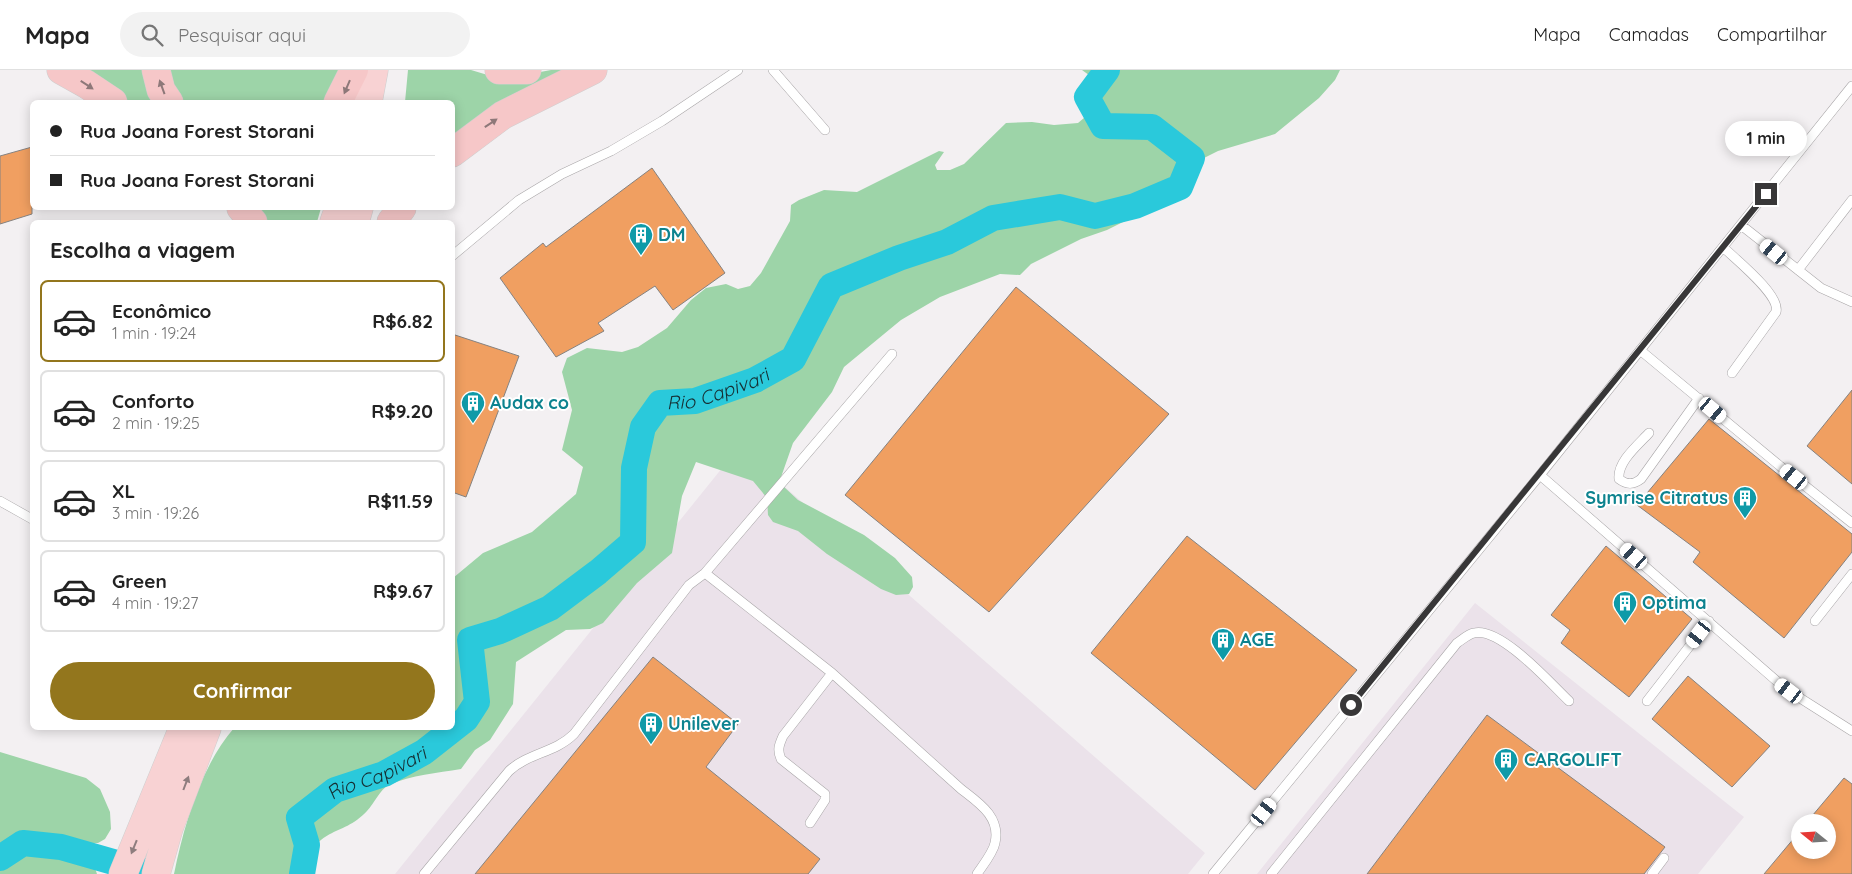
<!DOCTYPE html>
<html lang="pt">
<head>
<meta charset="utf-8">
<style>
  :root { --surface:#fff; --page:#f2f2f2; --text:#222; --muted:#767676; --line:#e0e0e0; --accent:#93761d }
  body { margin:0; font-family:Quicksand,sans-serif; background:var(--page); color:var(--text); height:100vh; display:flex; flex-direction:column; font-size:19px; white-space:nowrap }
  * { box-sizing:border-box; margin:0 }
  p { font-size:16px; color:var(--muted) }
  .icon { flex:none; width:28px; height:28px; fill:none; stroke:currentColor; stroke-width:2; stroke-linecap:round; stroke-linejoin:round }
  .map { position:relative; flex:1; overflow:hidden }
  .drawer { position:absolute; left:30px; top:150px; width:425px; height:510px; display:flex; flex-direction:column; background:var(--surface); border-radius:8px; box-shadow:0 2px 12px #0003 }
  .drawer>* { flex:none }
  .guide { position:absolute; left:30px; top:30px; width:425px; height:110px; border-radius:8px; box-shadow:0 2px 12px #0003; display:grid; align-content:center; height:110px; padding:0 20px; background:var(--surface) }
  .needle { width:32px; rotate:288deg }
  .tools { position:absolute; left:1791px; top:744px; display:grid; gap:10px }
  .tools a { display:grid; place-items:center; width:45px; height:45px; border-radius:50%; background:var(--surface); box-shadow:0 2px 12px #0003; font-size:25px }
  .end { position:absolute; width:22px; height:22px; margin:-11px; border:6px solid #383738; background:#fff; box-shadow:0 0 0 2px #fff }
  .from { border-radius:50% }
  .bubble { position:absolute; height:35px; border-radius:18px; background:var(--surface); box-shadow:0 2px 12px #0003; font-size:16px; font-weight:700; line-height:35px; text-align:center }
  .car { position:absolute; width:15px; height:30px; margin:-15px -8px; border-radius:6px; box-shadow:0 0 4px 1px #0007; background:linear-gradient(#fff 24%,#345 0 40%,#fff 0 76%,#345 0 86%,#fff 0) }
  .guide b { display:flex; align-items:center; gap:18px; height:48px; font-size:19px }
  .guide b+b { border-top:1px solid var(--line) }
  .guide i { width:12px; height:12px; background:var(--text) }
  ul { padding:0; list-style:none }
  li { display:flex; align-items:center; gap:15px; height:82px; margin:0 10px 8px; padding:0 10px; border:2px solid var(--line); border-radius:8px }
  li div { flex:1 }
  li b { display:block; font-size:19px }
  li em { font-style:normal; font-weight:700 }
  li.current { border-color:var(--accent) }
  li>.icon { width:45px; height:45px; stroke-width:1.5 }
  h2 { padding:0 20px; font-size:22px; line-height:60px }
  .button { display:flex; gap:10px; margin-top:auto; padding:10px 20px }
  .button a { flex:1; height:58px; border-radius:30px; background:var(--accent); color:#fff; font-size:20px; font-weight:700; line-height:58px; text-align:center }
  header { display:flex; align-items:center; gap:30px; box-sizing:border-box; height:70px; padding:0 25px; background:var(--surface); border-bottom:1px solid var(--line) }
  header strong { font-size:24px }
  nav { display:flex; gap:28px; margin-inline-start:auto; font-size:18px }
  .search { width:350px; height:45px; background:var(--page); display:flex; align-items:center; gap:12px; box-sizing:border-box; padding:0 18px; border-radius:28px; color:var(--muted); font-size:19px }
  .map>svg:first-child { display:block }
  .built { fill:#ebe2ea }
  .green { fill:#9dd4a8 }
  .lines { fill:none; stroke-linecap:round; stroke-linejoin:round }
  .river { stroke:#2ac9db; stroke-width:26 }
  .building { fill:#f09f61; stroke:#858280 }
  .service-casing { stroke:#a8a5a7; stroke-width:10 }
  .trunk-casing { stroke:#cfcfcf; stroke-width:29 }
  .motorway-casing { stroke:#cfcfcf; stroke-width:29 }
  .service { stroke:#fff; stroke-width:9 }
  .trunk { stroke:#f8d2d3; stroke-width:28 }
  .motorway { stroke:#f6c7c8; stroke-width:28 }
  .oneway { fill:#8e7879 }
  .oneway2 { fill:#8e7d7e }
  .route { stroke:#383738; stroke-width:6 }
  .labels { text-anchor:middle; stroke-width:4; stroke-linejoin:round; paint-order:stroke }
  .culture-label { font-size:18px; font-weight:bold; fill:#0d838f; stroke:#fff; text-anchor:start }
  .water-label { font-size:19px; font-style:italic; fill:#162e32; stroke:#fff }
</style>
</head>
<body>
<header>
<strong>Mapa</strong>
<div class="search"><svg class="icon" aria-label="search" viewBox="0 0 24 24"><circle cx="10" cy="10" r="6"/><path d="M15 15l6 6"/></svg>Pesquisar aqui</div>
<nav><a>Mapa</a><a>Camadas</a><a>Compartilhar</a></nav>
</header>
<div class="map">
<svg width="1852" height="804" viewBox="0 0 1852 804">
  <rect width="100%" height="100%" fill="#f3f0f2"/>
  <path class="built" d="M739,377L1205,783L1188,804H395Z
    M1475,533L1744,747L1698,804H1257Z"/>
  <path class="green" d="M79,0H147L159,32H126Z
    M163,0H345L329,32H177Z
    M408,0H471L491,6H519L551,0H573L453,67L452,32H405Z
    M1082,0H1340L1335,10L1319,28L1275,64L1218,81L1190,95L1159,131L1135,146L1107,160L1081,169L1031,194L1020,205L1000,204L940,227L901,250L844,297L832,322L793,373L780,410L783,416L798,430L864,465L895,488L912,507L913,517L909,524L896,525L881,519L827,484L798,461L773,452L768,445L767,428L753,411L696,392L682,426L672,483L637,513L603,553L590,559L566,560L516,592L513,634L490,670L475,680L461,699C437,703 412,705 389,715C380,719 374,734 367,741C341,769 314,754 305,804H174C184,755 201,696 234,658H452L453,508L483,483L532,462L576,424L583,397L562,380L572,340L562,302L567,288L587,278L622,282L638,277L667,258L691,230L706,218L726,214L738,219L750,216L761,203L790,151L791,135L799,130L824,120L857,122L939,81L944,82L935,95L937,100H950L964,94L1006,53L1032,52L1054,55L1078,53L1097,37L1093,8Z
    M250,138H321L317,152H262Z
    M0,682L86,708L100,719L110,742L111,759L105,769L98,773L65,774C77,782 93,788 97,804H0Z"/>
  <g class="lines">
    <g class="river">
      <path d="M0,788L23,773L61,777L155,804"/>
      <path id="s1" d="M302,804L307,775L299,748L335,720L384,704L424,682L466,649L477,632L470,570L500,561L550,538L598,502L633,472L634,398L643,357L660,333L695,331L755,310L793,289L831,216L899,188L947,172L993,148L1060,137L1095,146L1135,136L1180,117L1192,88L1152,57L1103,56L1087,27L1107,0"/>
    </g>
  </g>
  <path class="building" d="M32,77V144L0,154V86Z
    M652,98L725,203L673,240L655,216L598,253L604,261L556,287L500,208L543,173L546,177Z
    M1016,217L1169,344L989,542L845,425Z
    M452,264L519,286L466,427L452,422Z
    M1852,320V414L1807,376Z
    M1709,349L1852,464V482L1784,568L1693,492L1700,482L1637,435Z
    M1187,466L1357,600L1255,720L1091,583Z
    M1606,476L1692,549L1629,627L1561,573L1570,560L1551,545Z
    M653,587L738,654L706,697L820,789L808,804H475Z
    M1688,606L1770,676L1732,717L1652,649Z
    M1487,645L1665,777L1644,804H1367Z
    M1844,708L1852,714V804H1764L1800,761V780H1828V752H1807Z"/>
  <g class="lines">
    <g class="service-casing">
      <path id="service" d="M773,0L825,60
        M1741,155L1821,218L1852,232
        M1723,177C1735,189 1781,225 1776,242L1732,303
        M452,186L519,130L562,104L611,81L662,51L738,0
        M1798,200L1852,130
        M1640,280L1780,396L1852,453
        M1649,363C1638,375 1617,392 1619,409C1627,415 1633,415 1641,409L1699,328
        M1540,405L1779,613L1800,628L1852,661
        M0,431L32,449
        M705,503L892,284
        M1815,551L1852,504
        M1647,631L1709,551
        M810,753L825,730V724L781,689C777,680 779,675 783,666L832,603
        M424,804L509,701C528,683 555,683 574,664L689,515L705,503L832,603L961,719C979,733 1001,747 995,773C993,783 983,795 977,804
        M1213,804L1540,405L1852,16
        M1271,804L1457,573C1462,570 1468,564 1474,563C1500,556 1551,614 1569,631
        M1652,804L1664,788"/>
    </g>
    <g class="trunk-casing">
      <path id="trunk" d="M368,32L374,0
        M334,152L339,138
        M355,152L359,138
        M123,804L183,658
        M156,804L169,758L207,658"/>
    </g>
    <g class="motorway-casing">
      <path id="motorway" d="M61,0L86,14L113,32
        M156,0L161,20L169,32
        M499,0H527
        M338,32L354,0
        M452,83L503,45L593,0
        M241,138L253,152
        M391,152L402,138"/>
    </g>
    <use href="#service" class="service"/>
    <use href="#trunk" class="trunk"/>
    <use href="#motorway" class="motorway"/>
  </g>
  <defs><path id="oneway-solid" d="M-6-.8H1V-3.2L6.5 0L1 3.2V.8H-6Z" transform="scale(1.25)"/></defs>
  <g class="oneway">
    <use href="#oneway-solid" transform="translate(87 15) rotate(33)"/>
    <use href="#oneway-solid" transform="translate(162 17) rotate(-110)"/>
    <use href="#oneway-solid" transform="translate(347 17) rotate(113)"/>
    <use href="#oneway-solid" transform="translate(491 53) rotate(-34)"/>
  </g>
  <g class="oneway2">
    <use href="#oneway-solid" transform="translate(186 713) rotate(-69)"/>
    <use href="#oneway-solid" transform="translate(134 777) rotate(112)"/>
  </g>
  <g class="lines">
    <path class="route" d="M1351,635L1766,124"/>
  </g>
  <defs>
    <g id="building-pin" transform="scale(1.25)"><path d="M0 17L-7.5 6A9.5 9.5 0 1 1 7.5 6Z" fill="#0f9aa8" stroke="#fff"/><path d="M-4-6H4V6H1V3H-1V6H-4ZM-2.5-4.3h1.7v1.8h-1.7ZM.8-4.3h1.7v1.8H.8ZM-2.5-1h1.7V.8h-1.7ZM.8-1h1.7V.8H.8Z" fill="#fff"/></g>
  </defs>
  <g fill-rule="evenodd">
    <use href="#building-pin" x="641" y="165"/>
    <use href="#building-pin" x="473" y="333"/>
    <use href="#building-pin" x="1745" y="428"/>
    <use href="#building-pin" x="1625" y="533"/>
    <use href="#building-pin" x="1223" y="570"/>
    <use href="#building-pin" x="651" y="654"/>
    <use href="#building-pin" x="1506" y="690"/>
  </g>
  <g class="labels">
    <g class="culture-label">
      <text x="658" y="171">DM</text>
      <text x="490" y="339">Audax co</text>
      <text x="1728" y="434" text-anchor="end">Symrise Citratus</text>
      <text x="1642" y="539">Optima</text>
      <text x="1240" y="576">AGE</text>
      <text x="668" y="660">Unilever</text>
      <text x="1524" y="696">CARGOLIFT</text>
    </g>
    <g class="water-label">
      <text dy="7" stroke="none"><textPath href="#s1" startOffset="734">Rio Capivari</textPath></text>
      <text dy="7" stroke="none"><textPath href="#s1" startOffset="148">Rio Capivari</textPath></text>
    </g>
  </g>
</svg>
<div class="tools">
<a><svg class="needle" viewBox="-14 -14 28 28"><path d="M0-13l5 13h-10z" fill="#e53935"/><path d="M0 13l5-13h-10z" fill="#767676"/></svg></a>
</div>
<i class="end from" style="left:1351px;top:635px"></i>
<i class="end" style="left:1766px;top:124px"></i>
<div class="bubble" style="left:1725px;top:51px;width:82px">1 min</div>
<i class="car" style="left:1774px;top:182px;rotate:309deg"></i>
<i class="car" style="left:1713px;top:340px;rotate:130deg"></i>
<i class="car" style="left:1794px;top:407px;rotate:309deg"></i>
<i class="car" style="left:1634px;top:486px;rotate:311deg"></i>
<i class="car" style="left:1699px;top:564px;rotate:217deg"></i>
<i class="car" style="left:1789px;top:621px;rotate:307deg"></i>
<i class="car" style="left:1264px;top:742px;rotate:39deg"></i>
<div class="guide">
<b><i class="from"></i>Rua Joana Forest Storani</b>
<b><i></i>Rua Joana Forest Storani</b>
</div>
<section class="drawer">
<h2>Escolha a viagem</h2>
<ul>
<li class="current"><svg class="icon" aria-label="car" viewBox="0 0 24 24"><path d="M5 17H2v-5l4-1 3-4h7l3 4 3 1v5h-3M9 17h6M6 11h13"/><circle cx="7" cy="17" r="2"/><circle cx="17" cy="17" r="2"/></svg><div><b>Econômico</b><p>1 min · 19:24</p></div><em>R$6.82</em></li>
<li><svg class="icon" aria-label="car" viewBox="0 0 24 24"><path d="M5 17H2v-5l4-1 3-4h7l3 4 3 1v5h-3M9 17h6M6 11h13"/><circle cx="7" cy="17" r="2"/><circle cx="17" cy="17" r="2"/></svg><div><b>Conforto</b><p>2 min · 19:25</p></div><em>R$9.20</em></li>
<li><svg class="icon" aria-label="car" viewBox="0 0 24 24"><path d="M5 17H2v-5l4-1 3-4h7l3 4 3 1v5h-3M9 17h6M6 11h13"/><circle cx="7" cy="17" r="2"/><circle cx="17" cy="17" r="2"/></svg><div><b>XL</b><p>3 min · 19:26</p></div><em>R$11.59</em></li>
<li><svg class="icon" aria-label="car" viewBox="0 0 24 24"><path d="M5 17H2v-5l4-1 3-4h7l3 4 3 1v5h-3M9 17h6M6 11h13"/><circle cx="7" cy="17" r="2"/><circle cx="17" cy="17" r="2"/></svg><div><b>Green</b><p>4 min · 19:27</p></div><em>R$9.67</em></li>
</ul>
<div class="button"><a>Confirmar</a></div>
</section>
</div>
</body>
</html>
